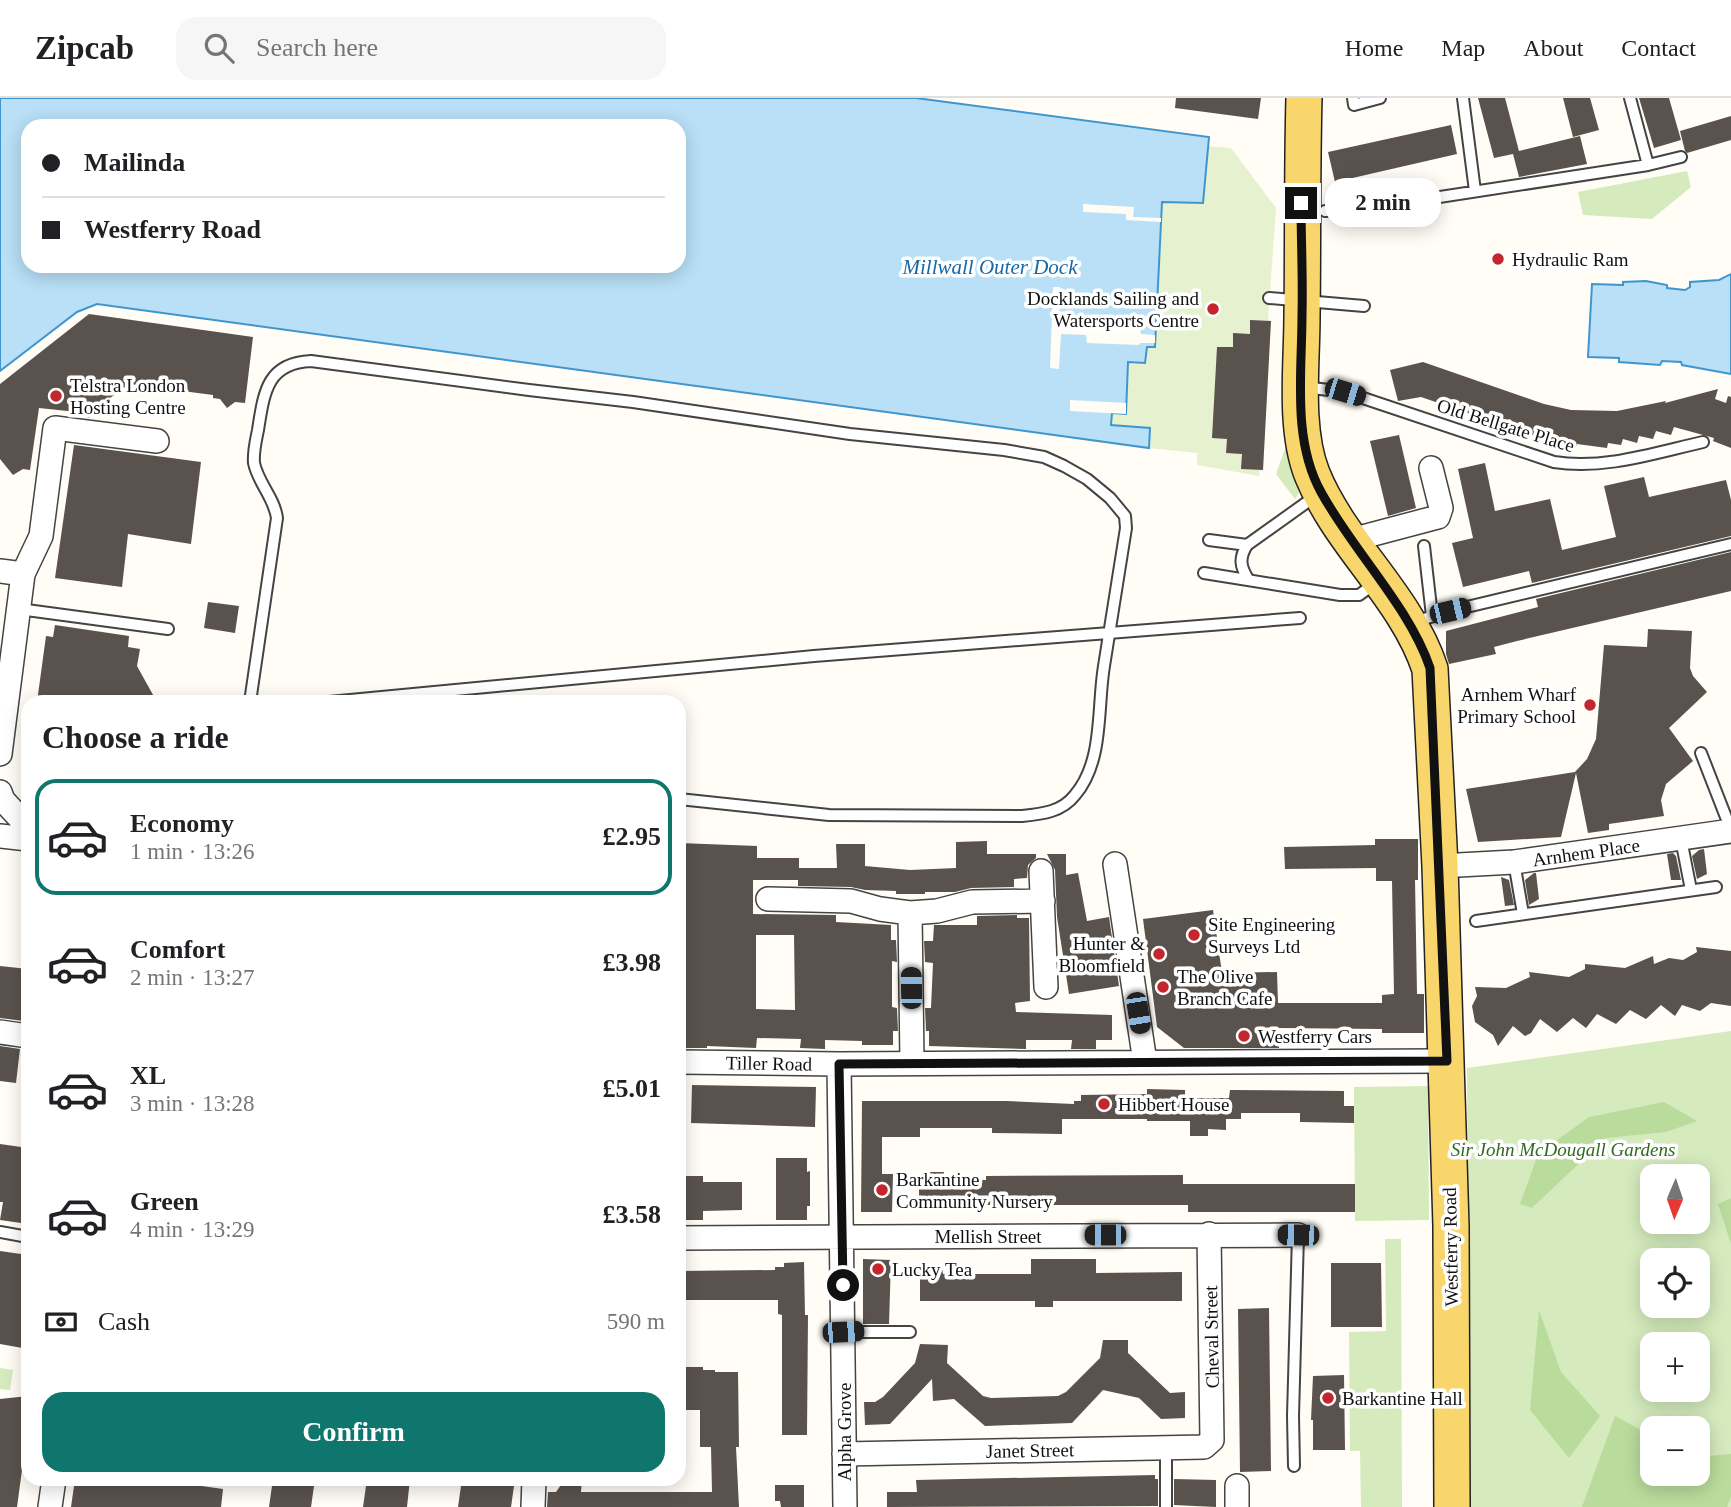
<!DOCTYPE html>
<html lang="en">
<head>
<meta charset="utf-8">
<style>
  :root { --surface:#fff; --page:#f6f6f6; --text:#202124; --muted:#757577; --line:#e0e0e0; --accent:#0f766e }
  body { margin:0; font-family:Georgia,serif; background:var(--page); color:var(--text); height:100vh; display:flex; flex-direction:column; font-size:26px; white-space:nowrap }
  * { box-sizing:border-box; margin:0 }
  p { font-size:23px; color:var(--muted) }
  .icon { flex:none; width:38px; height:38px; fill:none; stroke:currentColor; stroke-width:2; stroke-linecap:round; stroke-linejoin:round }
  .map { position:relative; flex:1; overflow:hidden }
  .side { position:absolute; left:21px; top:597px; width:665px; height:791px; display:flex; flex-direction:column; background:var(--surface); border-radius:21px; box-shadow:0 4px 18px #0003 }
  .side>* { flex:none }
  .banner { position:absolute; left:21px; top:21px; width:665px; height:154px; border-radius:21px; box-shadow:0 4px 18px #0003; display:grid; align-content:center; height:154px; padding:0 21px; background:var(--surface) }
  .needle { width:46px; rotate:182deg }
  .tools { position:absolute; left:1640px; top:1066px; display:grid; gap:14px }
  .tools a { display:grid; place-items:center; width:70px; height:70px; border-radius:14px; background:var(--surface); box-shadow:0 4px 18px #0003; font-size:35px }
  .end { position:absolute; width:32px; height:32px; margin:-16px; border:9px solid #111; background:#fff; box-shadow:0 0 0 4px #fff }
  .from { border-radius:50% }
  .bubble { position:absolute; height:49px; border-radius:21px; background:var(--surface); box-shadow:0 4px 18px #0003; font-size:23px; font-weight:600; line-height:49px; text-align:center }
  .car { position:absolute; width:21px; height:42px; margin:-21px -10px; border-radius:9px; box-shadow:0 0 5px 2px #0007; background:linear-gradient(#222 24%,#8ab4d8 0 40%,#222 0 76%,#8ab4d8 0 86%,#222 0) }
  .banner b { display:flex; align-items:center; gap:24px; height:66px; font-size:26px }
  .banner b+b { border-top:2px solid var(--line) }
  .banner i { width:18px; height:18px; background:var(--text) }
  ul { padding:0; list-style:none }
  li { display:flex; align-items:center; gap:21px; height:116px; margin:0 14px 10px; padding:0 7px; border:4px solid transparent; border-radius:21px }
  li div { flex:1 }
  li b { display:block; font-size:26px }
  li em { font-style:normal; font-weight:600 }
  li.selected { border-color:var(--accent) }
  li>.icon { width:63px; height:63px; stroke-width:1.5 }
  h2 { padding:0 21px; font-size:32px; line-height:84px }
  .pay { display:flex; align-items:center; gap:18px; height:77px; padding:0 21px; font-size:26px }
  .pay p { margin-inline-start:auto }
  .primary-button { display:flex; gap:14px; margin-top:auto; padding:14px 21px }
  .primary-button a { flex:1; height:80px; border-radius:21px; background:var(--accent); color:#fff; font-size:28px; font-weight:600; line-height:80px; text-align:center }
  header { display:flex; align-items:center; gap:42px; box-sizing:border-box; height:98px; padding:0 35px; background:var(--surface); border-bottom:2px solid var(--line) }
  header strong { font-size:33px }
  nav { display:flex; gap:38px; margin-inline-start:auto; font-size:24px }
  .search { width:490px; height:63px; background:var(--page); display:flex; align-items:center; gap:18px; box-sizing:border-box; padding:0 24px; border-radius:21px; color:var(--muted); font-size:26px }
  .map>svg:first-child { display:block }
  .green { fill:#d5ebbd; fill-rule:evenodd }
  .forest { fill:#b9dc9c }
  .pitch { fill:#e6f2cf }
  .water { fill:#b9e0f7; stroke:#3f96cf; stroke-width:2; fill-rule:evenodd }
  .pier { fill:#fffdf5 }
  .building { fill:#5a524d; fill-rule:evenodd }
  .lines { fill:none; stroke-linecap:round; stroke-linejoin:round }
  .lane-casing { stroke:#444; stroke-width:14 }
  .street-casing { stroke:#444; stroke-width:26 }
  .primary-casing { stroke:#222; stroke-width:38 }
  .lane { stroke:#fff; stroke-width:10 }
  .street { stroke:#fff; stroke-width:23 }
  .primary { stroke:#f9d66b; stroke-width:35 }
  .route { stroke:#111; stroke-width:9 }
  .poi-dot { fill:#c4262e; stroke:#fff; stroke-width:2.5 }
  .labels { text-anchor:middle; stroke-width:7; stroke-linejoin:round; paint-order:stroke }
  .poi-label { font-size:19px; fill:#111; stroke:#fff; text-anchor:start }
  .street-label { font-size:19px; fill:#111; stroke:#fff }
  .park-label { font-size:19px; font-style:italic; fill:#2f6b1f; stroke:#fff }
  .water-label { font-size:21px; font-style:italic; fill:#1768a6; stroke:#fff }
</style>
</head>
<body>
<header>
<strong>Zipcab</strong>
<div class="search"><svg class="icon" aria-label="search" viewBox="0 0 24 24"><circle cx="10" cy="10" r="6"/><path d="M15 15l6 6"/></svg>Search here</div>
<nav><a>Home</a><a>Map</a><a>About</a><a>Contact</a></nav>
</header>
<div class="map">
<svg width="1731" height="1409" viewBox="0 0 1731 1409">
  <rect width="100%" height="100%" fill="#fffdf5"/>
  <path class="green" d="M1687,73L1691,89L1652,121L1583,117L1578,94Z
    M1287,345L1291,370L1299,395L1295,401L1276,376Z
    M1731,933V1409H1470L1467,970ZM1652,1078H1698V1124H1652ZM1652,1162H1698V1208H1652ZM1652,1246H1698V1292H1652ZM1652,1330H1698V1376H1652Z
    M1428,988L1429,1122L1355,1123L1354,989Z
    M1385,1141H1401L1402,1409H1361L1360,1353H1350L1349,1234L1386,1233Z
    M0,1270L13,1272L10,1292L0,1291Z"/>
  <path class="forest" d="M1664,1004L1697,1023L1666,1034L1606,1040L1532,1110L1520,1106L1538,1056L1589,1019Z
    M1731,1100V1146L1718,1106Z
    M1539,1212L1561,1274L1600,1318L1569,1360L1530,1312Z
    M1615,1318L1652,1338V1376H1698V1359L1731,1356V1399L1727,1409H1582Z"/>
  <path class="pitch" d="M1208,48L1231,50L1276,110L1268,222L1271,223L1263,372H1260L1259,378L1197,367V355L1149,350L1150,330L1111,327L1112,314L1126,315L1128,264L1147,248L1155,249L1162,103L1203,105Z"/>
  <path class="water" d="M0,0H916L1209,39L1203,105L1162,104L1155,249H1147L1145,265L1128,264L1126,316L1112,315L1111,327L1150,330L1149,350L97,206L77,214L0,273ZM28,28H679V168H28Z
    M1731,176V276L1682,267L1681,264L1662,263L1660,267L1619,264V260L1588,259L1592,186L1623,187V184L1646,183L1667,187V190L1685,192L1690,189V184L1719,182Z"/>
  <path class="pier" d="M1083,106L1134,109L1133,119L1161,120V124L1126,122V116L1083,114Z
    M1053,189H1060L1059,229L1140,231L1141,236L1155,237V245H1140L1139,247L1087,245L1086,237L1061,236L1059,271L1050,270Z
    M1070,302L1126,305V316L1070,313Z"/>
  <path class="building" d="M1176,0H1261L1258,21L1175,10Z
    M1478,0H1505L1519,53L1580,38L1587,66L1519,79L1513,56L1494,60Z
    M1563,0H1590L1599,32L1573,39Z
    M1639,0H1669L1681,42L1654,50Z
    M1731,18V42L1687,55L1685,53L1680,33Z
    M1451,27L1457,56L1335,84L1328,54Z
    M89,216L253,239L245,305L235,304L227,310L220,301L213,300V297L129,286L110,300L108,317L94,315L89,320L77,314L39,310L30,372L23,371L13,377L0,361V286Z
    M1250,222L1271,223L1263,372L1241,371L1242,356L1226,355L1227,341L1212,340L1217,249H1233V235L1250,236Z
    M1423,264L1544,306L1571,312L1617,313L1666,303L1665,305L1718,291L1715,301L1726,305L1728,298L1731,299V350L1713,343L1714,340L1674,329L1671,337L1656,333L1653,341L1639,338L1637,345L1623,341L1621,347L1608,345L1607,350L1577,346V348L1562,344L1561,347L1421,299L1398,303L1390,272Z
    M1399,337L1416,410L1388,418L1370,343Z
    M74,347L201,364L191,446L128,436L122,489L55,480Z
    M1485,365L1495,413L1550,401L1562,452L1616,439L1604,388L1644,379L1649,399L1726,382L1731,402V438L1532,485L1529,473L1463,489L1452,445L1473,440L1458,371Z
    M1731,454V493L1517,543L1494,549L1496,556L1449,566L1446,556V533L1538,509L1536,501Z
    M208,504L239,508L235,535L204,530Z
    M55,527L129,538L128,549L140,551L137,568L157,604H37L46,538L53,539Z
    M1648,531L1692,533L1690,570L1693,578L1707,594L1669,630L1693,663L1666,686L1661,702L1664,718L1609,726V732L1588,735L1576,675L1561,739L1478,744L1466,691L1575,674L1587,661L1596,641L1604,547L1647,549Z
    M1375,741H1418V782H1415L1417,896H1424V935H1382V931L1279,930V950H1184L1157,929L1143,821L1213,812L1222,875L1277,874L1278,905H1382V897L1394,896L1392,783H1376V770L1285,771L1284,749L1375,747Z
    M987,743V756H1036V760L1028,767L1027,780L1014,781V789L971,790L955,794H925V796H896V793L865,792L851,789L798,788V782H753V816L836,817V824L891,827V842H896L897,864L892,863V909L897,910L898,933H893V947H862V943L825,942V951L800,950L801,941L757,940L756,950L707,948V950H679V745L757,748V760H799V770H837L836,746H865V768L910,772L956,770V744ZM756,837H794L795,912L756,911Z
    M1704,751L1707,776L1697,781L1692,758L1699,752Z
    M1673,755L1676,758L1681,782H1671L1667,756Z
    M1047,756H1066V777L1078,775L1087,823L1109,819L1119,888L1069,896L1057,819L1055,772Z
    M1534,775H1536L1539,801L1529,807L1525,782Z
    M1501,779L1509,782L1514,807L1505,808Z
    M1017,817V820H1029L1030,903L1015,905L1016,914L1112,917V942H1096V951H1071L1072,942H1026V951L929,948V933H926L925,910H931L933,865L925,864L924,843H933L934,827H977V818Z
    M1696,849L1731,853V908L1711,905L1700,913L1682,907L1675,918L1661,907L1646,921L1630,912L1616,926L1597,916L1586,930L1573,920L1557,934L1540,921L1531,935L1525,938L1513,928L1498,948L1493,937L1475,924L1472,908L1477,898L1475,889L1506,890L1530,879L1529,874L1569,879L1585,871V866L1625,870L1653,858L1654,866L1669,860L1683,862L1697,854Z
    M0,868L28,871L26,889L28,895L24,923L0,920Z
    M0,948L20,951L16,985L0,983Z
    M692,987L816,989L815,1029L691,1025Z
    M1147,991L1185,992V1000H1229L1230,992L1344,993V1008H1354V1025L1300,1024V1015H1241V1021H1226V1032L1208,1031V1038H1190V1023H1147V1021H1062V1036L992,1035V1030H920V1039H882V1076H893L892,1114H861L862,1003H1006L1074,1006V1003H1081V997L1147,996Z
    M0,1046L28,1050V1126L0,1122L3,1104H0Z
    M776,1060H807V1074L810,1073V1108H807V1122H776Z
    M924,1074H944V1082H986V1078L1183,1077V1086H1355V1114H1188V1107H919V1077H924Z
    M679,1078H703V1084H742V1112L703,1113V1122H679Z
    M0,1153L28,1157V1251L0,1246Z
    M863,1161L891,1162L889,1226H863Z
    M1031,1161H1096V1175L1182,1174V1203H1053V1209H1035V1203H920V1169H942L943,1176H1031Z
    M804,1164L805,1217H808L807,1337H782V1217L778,1216V1202H679V1173L775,1172V1169H784V1165Z
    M1331,1165H1381L1382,1229H1331Z
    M1269,1210L1271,1373L1240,1374L1238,1211Z
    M1103,1242H1128V1255L1170,1295L1185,1294V1320L1161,1321L1139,1300L1103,1292L1072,1325L985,1328L954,1301L933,1303L932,1281L890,1326L865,1327L864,1304H875L883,1299L915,1265L920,1246L948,1247L947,1265L983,1298L991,1300L1058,1298L1066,1294L1100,1260Z
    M679,1269H703V1272H715V1274H738L739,1349H736L739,1409H547L548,1394H556L565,1381H582L581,1394H712L711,1349H700V1312H679Z
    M1344,1277L1345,1352H1313V1322H1311L1313,1278Z
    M28,1298V1328L17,1409H0V1301Z
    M1155,1377V1381H1158V1408L887,1409V1394H917L916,1382Z
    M75,1381H152L223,1391L221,1409H71Z
    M273,1381H315L311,1409H269Z
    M367,1381H410L407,1409H363Z
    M462,1381H515L511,1409H458Z
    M1174,1381L1216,1382V1409L1174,1407Z
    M775,1387H804V1409H781L780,1403H775Z"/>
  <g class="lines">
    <g class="lane-casing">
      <path id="lane" d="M1353,0L1354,7L1380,0
        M1463,0L1475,93
        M1630,0L1648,67
        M1325,113L1355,112L1648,67L1681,59
        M1269,200L1364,208
        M1304,289L1345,294L1554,364C1604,372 1654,355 1703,344
        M1209,442L1247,447
        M1424,448L1432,518
        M1204,475L1340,497H1359L1377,484
        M1248,481C1240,468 1239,460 1247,447L1317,397
        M19,511L168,531
        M1414,524L1450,513L1731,446
        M250,604L277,420C274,399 258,385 254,365C253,354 256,342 258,332C264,294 267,265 311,263L529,292L633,304L850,336L1004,352L1044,359L1064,368L1087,381L1110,400L1125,418L1126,430C1119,476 1111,522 1104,568C1097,610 1104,663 1075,697C1062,714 1042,716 1022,718L829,717L679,701
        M329,604L814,558L1300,520
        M1701,655L1731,732
        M1681,741L1691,792
        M1514,764L1523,816
        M1476,823L1716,789
        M0,1134L28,1139
        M843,1234H910
        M1166,1349V1409
        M1294,1368L1293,1318L1298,1137"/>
    </g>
    <g class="street-casing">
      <path id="street" d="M1351,442L1438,419L1441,410L1431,370
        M0,473L23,476
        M0,656L23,476L41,438L55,330L157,343
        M0,694L3,702L28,729
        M0,738L28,741
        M1115,766L1145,964
        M1440,768L1514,764L1731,733
        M1041,773L1046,889
        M768,801L851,803L880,811L910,815L937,813L972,804L1043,803
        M910,815L912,964
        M0,934L28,938
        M679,964L839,966L1446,963
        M839,966L845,1409
        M679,1140L1298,1137
        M844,1356L1204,1349L1212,1342L1209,1136
        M1237,1388V1409
        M50,1409L54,1381
        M533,1409L534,1381"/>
    </g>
    <g class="primary-casing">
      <path id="primary" d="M1304,0C1302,73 1303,145 1302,218C1302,267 1294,330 1312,376C1340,446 1406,498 1430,571L1440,768L1451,1128L1452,1409"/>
    </g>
    <use href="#lane" class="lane"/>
    <use href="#street" class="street"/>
    <use href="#primary" class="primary"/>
  </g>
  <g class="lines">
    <path class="route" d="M843,1187L839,966L1447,963L1430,570C1409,508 1353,453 1321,394C1292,342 1302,274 1302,217C1303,179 1301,142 1301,105"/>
  </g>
  <g class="poi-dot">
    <circle cx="1498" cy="161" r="7"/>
    <circle cx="1213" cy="211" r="7"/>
    <circle cx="56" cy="298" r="7"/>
    <circle cx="1590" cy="607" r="7"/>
    <circle cx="1194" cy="837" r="7"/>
    <circle cx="1159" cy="856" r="7"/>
    <circle cx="1163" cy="889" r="7"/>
    <circle cx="1244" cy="938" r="7"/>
    <circle cx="1104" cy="1006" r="7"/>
    <circle cx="882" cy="1092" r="7"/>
    <circle cx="878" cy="1171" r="7"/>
    <circle cx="1328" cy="1300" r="7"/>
  </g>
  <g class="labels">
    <g class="poi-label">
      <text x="1512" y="168">Hydraulic Ram</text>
      <text x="1199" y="207" text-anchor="end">Docklands Sailing and<tspan x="1199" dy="22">Watersports Centre</tspan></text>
      <text x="70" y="294">Telstra London<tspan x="70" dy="22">Hosting Centre</tspan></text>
      <text x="1576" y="603" text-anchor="end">Arnhem Wharf<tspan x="1576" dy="22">Primary School</tspan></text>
      <text x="1208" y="833">Site Engineering<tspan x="1208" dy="22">Surveys Ltd</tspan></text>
      <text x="1145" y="852" text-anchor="end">Hunter &amp;<tspan x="1145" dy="22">Bloomfield</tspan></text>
      <text x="1177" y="885">The Olive<tspan x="1177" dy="22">Branch Cafe</tspan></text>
      <text x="1258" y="945">Westferry Cars</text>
      <text x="1118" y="1013">Hibbert House</text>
      <text x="896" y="1088">Barkantine<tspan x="896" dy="22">Community Nursery</tspan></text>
      <text x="892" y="1178">Lucky Tea</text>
      <text x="1342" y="1307">Barkantine Hall</text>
    </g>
    <g class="street-label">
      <text transform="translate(1506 327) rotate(17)" y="7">Old Bellgate Place</text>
      <text transform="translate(1586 754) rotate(-8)" y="7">Arnhem Place</text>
      <text transform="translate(769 965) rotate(1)" y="7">Tiller Road</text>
      <text x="988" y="1145">Mellish Street</text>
      <text transform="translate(1450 1149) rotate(-91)" y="7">Westferry Road</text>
      <text transform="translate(1211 1239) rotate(-91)" y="7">Cheval Street</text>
      <text transform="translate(844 1334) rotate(-90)" y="7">Alpha Grove</text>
      <text transform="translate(1030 1352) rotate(-1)" y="7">Janet Street</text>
    </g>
    <g class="park-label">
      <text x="1563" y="1058">Sir John McDougall Gardens</text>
    </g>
    <g class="water-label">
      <text x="990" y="176">Millwall Outer Dock</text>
    </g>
  </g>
</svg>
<div class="tools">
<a><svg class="needle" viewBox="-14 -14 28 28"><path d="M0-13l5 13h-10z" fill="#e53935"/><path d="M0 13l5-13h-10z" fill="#757577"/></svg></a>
<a><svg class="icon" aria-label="locate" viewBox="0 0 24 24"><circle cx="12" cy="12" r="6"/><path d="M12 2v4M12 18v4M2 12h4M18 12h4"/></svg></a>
<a>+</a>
<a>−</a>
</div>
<i class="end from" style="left:843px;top:1187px"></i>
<i class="end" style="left:1301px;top:105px"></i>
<div class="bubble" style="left:1325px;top:80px;width:116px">2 min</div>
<i class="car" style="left:1345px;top:294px;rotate:107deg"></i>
<i class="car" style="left:1450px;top:513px;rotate:77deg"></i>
<i class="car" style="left:911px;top:890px;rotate:359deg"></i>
<i class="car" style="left:1138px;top:915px;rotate:171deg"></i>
<i class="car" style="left:1105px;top:1137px;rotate:270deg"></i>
<i class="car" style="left:1298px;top:1137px;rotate:271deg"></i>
<i class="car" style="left:843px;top:1234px;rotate:87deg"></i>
<div class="banner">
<b><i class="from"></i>Mailinda</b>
<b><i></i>Westferry Road</b>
</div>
<section class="side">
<h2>Choose a ride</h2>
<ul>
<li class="selected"><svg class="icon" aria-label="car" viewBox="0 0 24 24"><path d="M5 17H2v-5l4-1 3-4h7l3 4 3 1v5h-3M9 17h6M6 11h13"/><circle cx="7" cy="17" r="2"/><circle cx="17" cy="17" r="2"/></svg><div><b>Economy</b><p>1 min · 13:26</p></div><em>£2.95</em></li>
<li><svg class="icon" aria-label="car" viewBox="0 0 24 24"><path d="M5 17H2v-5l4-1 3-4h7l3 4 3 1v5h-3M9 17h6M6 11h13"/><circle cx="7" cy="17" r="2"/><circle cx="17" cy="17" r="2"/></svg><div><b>Comfort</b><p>2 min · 13:27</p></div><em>£3.98</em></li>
<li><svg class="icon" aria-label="car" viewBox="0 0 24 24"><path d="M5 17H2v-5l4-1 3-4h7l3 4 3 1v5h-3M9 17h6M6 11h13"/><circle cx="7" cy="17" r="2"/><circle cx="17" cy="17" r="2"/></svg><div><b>XL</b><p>3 min · 13:28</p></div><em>£5.01</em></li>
<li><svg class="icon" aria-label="car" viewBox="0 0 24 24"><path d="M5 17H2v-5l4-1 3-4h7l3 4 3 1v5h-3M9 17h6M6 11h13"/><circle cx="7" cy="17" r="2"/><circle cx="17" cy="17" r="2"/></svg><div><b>Green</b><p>4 min · 13:29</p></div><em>£3.58</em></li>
</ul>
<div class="pay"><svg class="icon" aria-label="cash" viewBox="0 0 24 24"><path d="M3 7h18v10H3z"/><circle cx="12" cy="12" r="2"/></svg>Cash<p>590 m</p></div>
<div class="primary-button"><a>Confirm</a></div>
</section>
</div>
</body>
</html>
